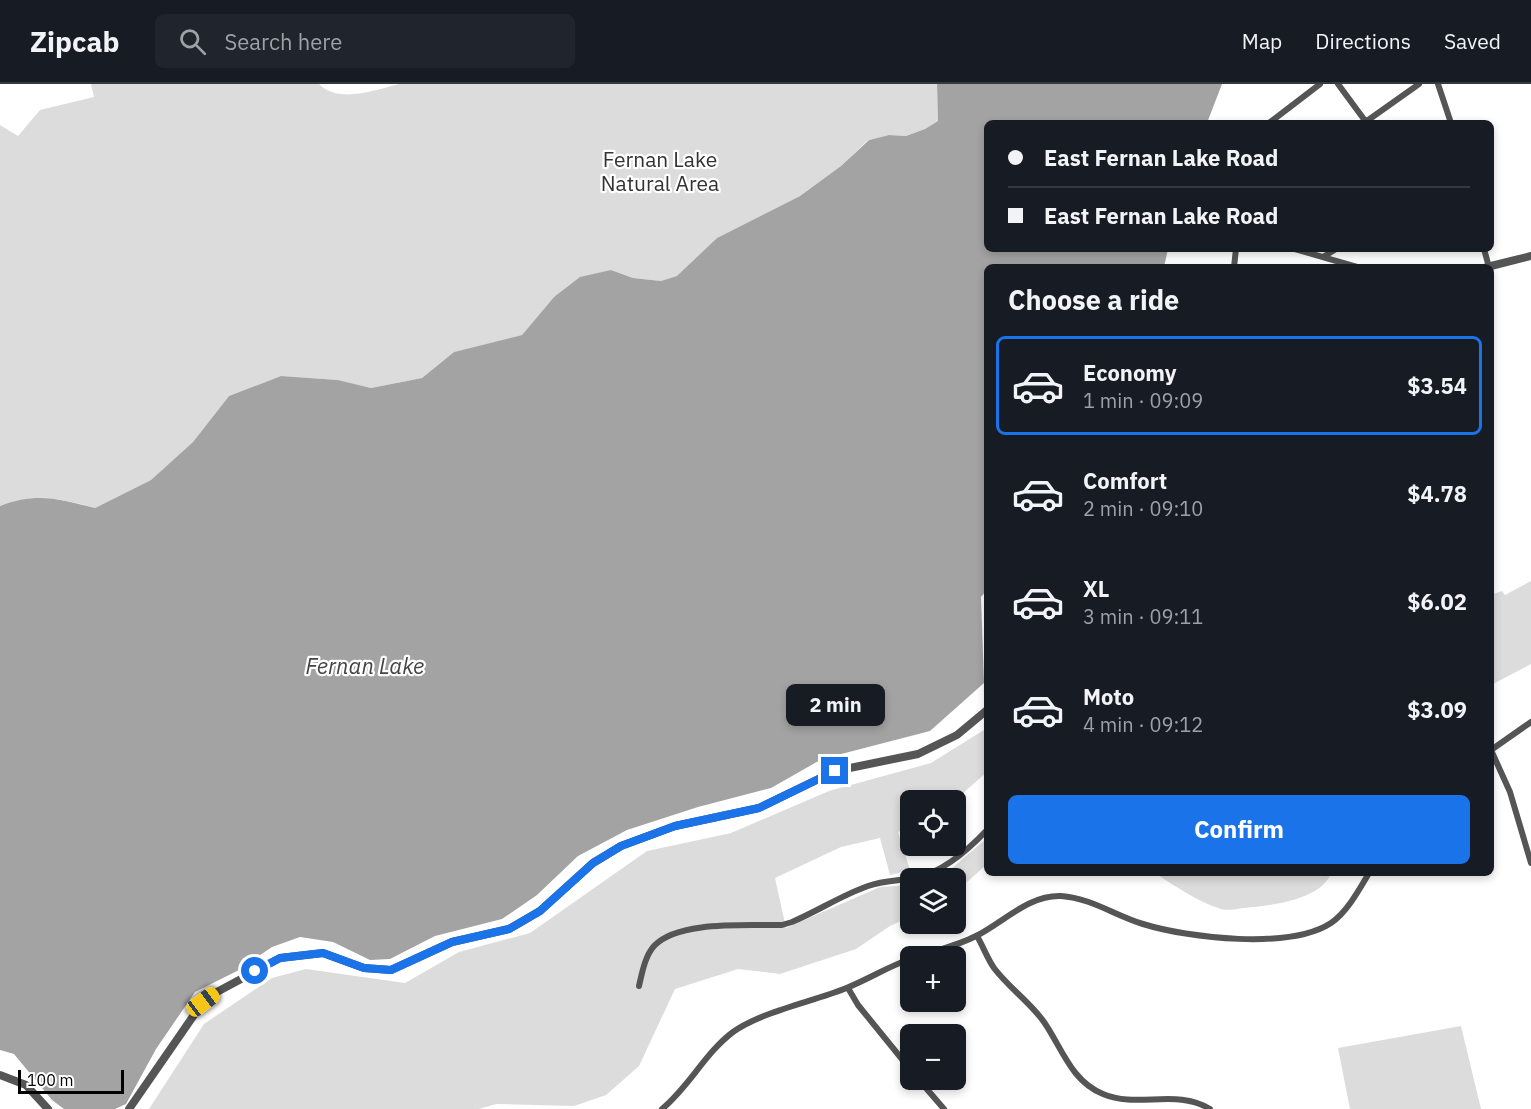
<!DOCTYPE html>
<html lang="en">
<head>
<meta charset="utf-8">
<style>
  :root { --surface:#171b24; --page:#20242c; --text:#f1f3f6; --muted:#9ea1a6; --line:#363941; --accent:#1a73e8 }
  body { margin:0; font-family:"IBM Plex Sans",sans-serif; background:var(--page); color:var(--text); height:100vh; display:flex; flex-direction:column; font-size:22px; white-space:nowrap }
  * { box-sizing:border-box; margin:0 }
  p { font-size:20px; color:var(--muted) }
  .icon { flex:none; width:33px; height:33px; fill:none; stroke:currentColor; stroke-width:2; stroke-linecap:round; stroke-linejoin:round }
  .map { position:relative; flex:1; overflow:hidden }
  .side { position:absolute; left:984px; top:180px; width:510px; height:612px; display:flex; flex-direction:column; background:var(--surface); border-radius:9px; box-shadow:0 3px 9px #0003 }
  .side>* { flex:none }
  .hud { position:absolute; left:984px; top:36px; width:510px; height:132px; border-radius:9px; box-shadow:0 3px 9px #0003; display:grid; align-content:center; height:132px; padding:0 24px; background:var(--surface) }
  .fabs { position:absolute; left:900px; top:706px; display:grid; gap:12px }
  .fabs a { display:grid; place-items:center; width:66px; height:66px; border-radius:9px; background:var(--surface); box-shadow:0 3px 9px #0003; font-size:30px }
  .scale { position:absolute; left:18px; bottom:15px; width:106px; box-sizing:border-box; padding-left:6px; border:3px solid #000; border-top:0; font-size:16px; line-height:21px; white-space:nowrap; color:#000; -webkit-text-stroke:4px #fff; paint-order:stroke }
  .end { position:absolute; width:27px; height:27px; margin:-14px; border:8px solid #1a73e8; background:#fff; box-shadow:0 0 0 3px #fff }
  .from { border-radius:50% }
  .bubble { position:absolute; height:42px; border-radius:9px; background:var(--surface); box-shadow:0 3px 9px #0003; font-size:20px; font-weight:700; line-height:42px; text-align:center }
  .car { position:absolute; width:18px; height:36px; margin:-18px -9px; border-radius:8px; box-shadow:0 0 4px 2px #0007; background:linear-gradient(#f5c518 24%,#345 0 40%,#f5c518 0 76%,#345 0 86%,#f5c518 0) }
  .hud b { display:flex; align-items:center; gap:21px; height:57px; font-size:22px }
  .hud b+b { border-top:2px solid var(--line) }
  .hud i { width:15px; height:15px; background:var(--text) }
  ul { padding:0; list-style:none }
  li { display:flex; align-items:center; gap:18px; height:99px; margin:0 12px 9px; padding:0 12px; border:3px solid transparent; border-radius:9px }
  li div { flex:1 }
  li b { display:block; font-size:22px }
  li em { font-style:normal; font-weight:700 }
  li.on { border-color:var(--accent) }
  li>.icon { width:54px; height:54px; stroke-width:1.5 }
  h2 { padding:0 24px; font-size:27px; line-height:72px }
  .primary-button { display:flex; gap:12px; margin-top:auto; padding:12px 24px }
  .primary-button a { flex:1; height:69px; border-radius:9px; background:var(--accent); color:#fff; font-size:24px; font-weight:700; line-height:69px; text-align:center }
  header { display:flex; align-items:center; gap:36px; box-sizing:border-box; height:84px; padding:0 30px; background:var(--surface); border-bottom:2px solid var(--line) }
  header strong { font-size:28px }
  nav { display:flex; gap:33px; margin-inline-start:auto; font-size:21px }
  .search { width:420px; height:54px; background:var(--page); display:flex; align-items:center; gap:15px; box-sizing:border-box; padding:0 21px; border-radius:9px; color:var(--muted); font-size:22px }
  .map>svg:first-child { display:block }
  .green { fill:#dcdcdc }
  .water { fill:#a3a3a3 }
  .lines { fill:none; stroke-linecap:round; stroke-linejoin:round }
  .minor { stroke:#555; stroke-width:6 }
  .tertiary { stroke:#555; stroke-width:8 }
  .route { stroke:#1a73e8; stroke-width:8 }
  .labels { text-anchor:middle; stroke-width:4.5; stroke-linejoin:round; paint-order:stroke }
  .park-label { font-size:21px; fill:#333; stroke:#fff }
  .water-label { font-size:22px; font-style:italic; fill:#444; stroke:#fff }
</style>
</head>
<body>
<header>
<strong>Zipcab</strong>
<div class="search"><svg class="icon" aria-label="search" viewBox="0 0 24 24"><circle cx="10" cy="10" r="6"/><path d="M15 15l6 6"/></svg>Search here</div>
<nav><a>Map</a><a>Directions</a><a>Saved</a></nav>
</header>
<div class="map">
<svg width="1531" height="1025" viewBox="0 0 1531 1025">
  <rect width="100%" height="100%" fill="#fff"/>
  <path class="green" d="M91,0H319C339,20 375,6 399,0H937L938,37L925,45L906,52L889,51L868,56L841,82L800,112L717,154L678,192L661,197L633,194L611,186L554,213L522,251L454,268L422,294L371,304L338,296L281,292L229,312L193,358L151,396L95,424C61,414 33,409 0,422V41L18,52L40,26L94,13Z
    M1531,497V580L1491,601V511L1502,507L1505,511Z
    M987,644V688L954,717H910V743L898,748L910,786L890,791L880,754L841,763L775,794L786,844L880,803L910,801V833L890,842L856,865L780,890L738,885L675,905L639,982L606,1011L574,1022L496,1020L479,1025H149L204,940L272,894L306,885L405,899L459,868L530,849L647,767L731,749L829,707L931,679Z
    M987,754V780L956,808V795H936L950,786Z
    M1155,789H1331C1322,816 1268,822 1244,824C1237,825 1227,827 1221,825C1198,818 1175,802 1155,789Z
    M1461,942L1481,1025H1350L1338,964Z"/>
  <path class="water" d="M937,0H1222L1207,39H987V165H1168L1164,183H987V506L981,513L984,599L930,647L822,675L771,704L698,723L627,746L578,772L537,811L502,835L435,852L390,875L370,876L333,858L300,853L272,863L237,887L195,908L156,965L126,1020L115,1025H64L52,1016L14,970L0,966V422C36,408 59,415 95,424L151,396L193,358L229,312L281,292L338,296L371,304L422,294L454,268L522,251L554,213L580,193L611,186L633,194L661,197L677,192L717,154L800,112L841,82L869,56L889,51L906,52L925,45L938,37Z"/>
  <g class="lines">
    <path class="minor" d="M1338,0L1366,38
      M1438,0L1451,39
      M1269,39L1320,0
      M1364,39L1419,0
      M1295,165L1357,183
      M1484,165L1489,183
      M1323,173L1336,165
      M1234,183L1236,165
      M1531,638L1491,666L1510,708L1531,779
      M977,852C983,862 987,874 994,884C1009,904 1030,918 1044,938C1062,964 1071,997 1103,1010C1138,1025 1176,1004 1210,1025
      M916,873C937,866 957,862 976,852C1004,838 1028,811 1061,812C1091,814 1116,832 1143,840C1188,854 1290,866 1331,839C1347,828 1359,806 1369,789
      M639,902C642,889 645,872 654,862C678,836 748,842 782,841L792,838C818,827 842,811 868,802C885,796 902,797 918,793C945,787 969,765 987,746
      M848,904L858,921L910,985
      M919,996L944,1025
      M662,1025C689,1003 705,969 733,948C761,928 811,918 844,905C867,896 887,883 910,875"/>
    <path class="tertiary" d="M1487,183L1531,172
      M0,991L26,1001L48,1025
      M129,1025L203,918L215,909L280,874L323,869L364,884L391,886L452,858L509,845L540,827L593,779L621,762L675,742L759,724L835,687L918,670L957,651L987,626"/>
  </g>
  <g class="lines">
    <path class="route" d="M255,887L280,874L323,869L364,884L391,886L452,858L509,845L540,827L593,779L621,762L675,742L759,724L835,687"/>
  </g>
  <g class="labels">
    <g class="park-label">
      <text x="660" y="83">Fernan Lake<tspan x="660" dy="24">Natural Area</tspan></text>
    </g>
    <g class="water-label">
      <text x="365" y="590">Fernan Lake</text>
    </g>
  </g>
</svg>
<div class="fabs">
<a><svg class="icon" aria-label="locate" viewBox="0 0 24 24"><circle cx="12" cy="12" r="6"/><path d="M12 2v4M12 18v4M2 12h4M18 12h4"/></svg></a>
<a><svg class="icon" aria-label="layers" viewBox="0 0 24 24"><path d="M12 4l9 5-9 5-9-5zM3 14l9 5 9-5"/></svg></a>
<a>+</a>
<a>−</a>
</div>
<div class="scale">100 m</div>
<i class="end from" style="left:255px;top:887px"></i>
<i class="end" style="left:835px;top:687px"></i>
<div class="bubble" style="left:786px;top:600px;width:99px">2 min</div>
<i class="car" style="left:203px;top:918px;rotate:53deg"></i>
<div class="hud">
<b><i class="from"></i>East Fernan Lake Road</b>
<b><i></i>East Fernan Lake Road</b>
</div>
<section class="side">
<h2>Choose a ride</h2>
<ul>
<li class="on"><svg class="icon" aria-label="car" viewBox="0 0 24 24"><path d="M5 17H2v-5l4-1 3-4h7l3 4 3 1v5h-3M9 17h6M6 11h13"/><circle cx="7" cy="17" r="2"/><circle cx="17" cy="17" r="2"/></svg><div><b>Economy</b><p>1 min · 09:09</p></div><em>$3.54</em></li>
<li><svg class="icon" aria-label="car" viewBox="0 0 24 24"><path d="M5 17H2v-5l4-1 3-4h7l3 4 3 1v5h-3M9 17h6M6 11h13"/><circle cx="7" cy="17" r="2"/><circle cx="17" cy="17" r="2"/></svg><div><b>Comfort</b><p>2 min · 09:10</p></div><em>$4.78</em></li>
<li><svg class="icon" aria-label="car" viewBox="0 0 24 24"><path d="M5 17H2v-5l4-1 3-4h7l3 4 3 1v5h-3M9 17h6M6 11h13"/><circle cx="7" cy="17" r="2"/><circle cx="17" cy="17" r="2"/></svg><div><b>XL</b><p>3 min · 09:11</p></div><em>$6.02</em></li>
<li><svg class="icon" aria-label="car" viewBox="0 0 24 24"><path d="M5 17H2v-5l4-1 3-4h7l3 4 3 1v5h-3M9 17h6M6 11h13"/><circle cx="7" cy="17" r="2"/><circle cx="17" cy="17" r="2"/></svg><div><b>Moto</b><p>4 min · 09:12</p></div><em>$3.09</em></li>
</ul>
<div class="primary-button"><a>Confirm</a></div>
</section>
</div>
</body>
</html>
